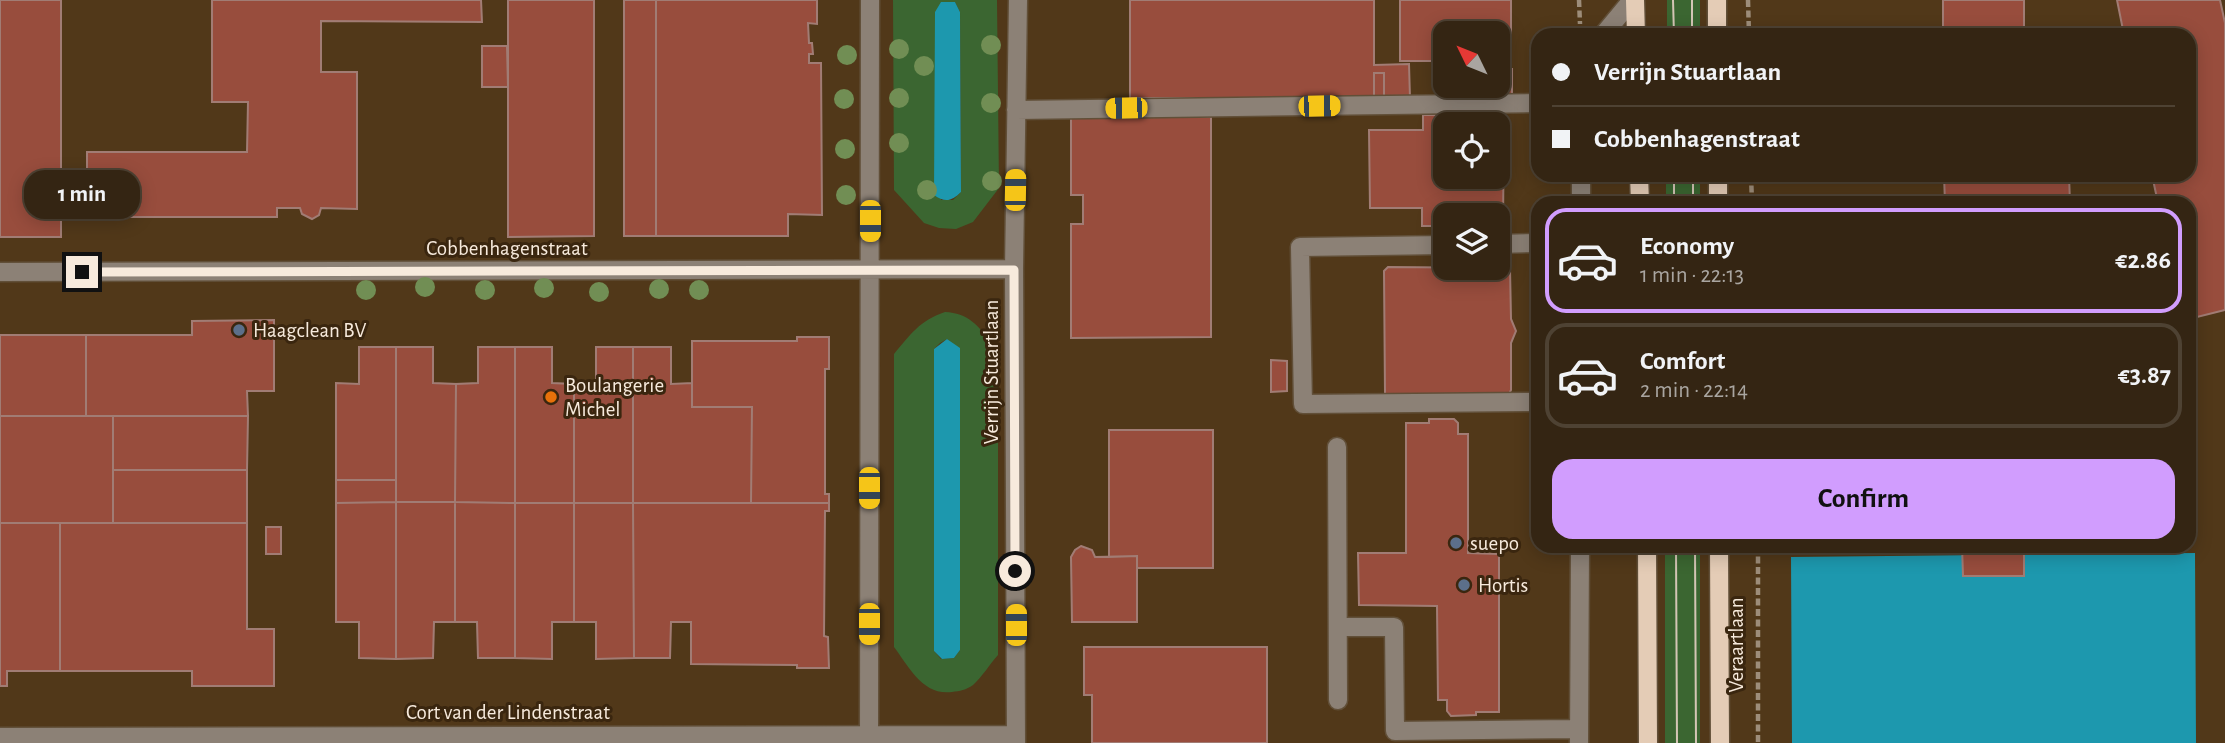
<!DOCTYPE html>
<html lang="en">
<head>
<meta charset="utf-8">
<style>
  :root { --surface:#342513; --page:#3f3121; --text:#f1f3f6; --muted:#a9a5a0; --line:#4e4233; --accent:#d19dfe }
  body { margin:0; font-family:"Alegreya Sans",sans-serif; background:var(--page); color:var(--text); height:100vh; display:flex; flex-direction:column; font-size:26px; white-space:nowrap }
  * { box-sizing:border-box; margin:0 }
  p { font-size:23px; color:var(--muted) }
  .icon { flex:none; width:38px; height:38px; fill:none; stroke:currentColor; stroke-width:2; stroke-linecap:round; stroke-linejoin:round }
  .map { position:relative; flex:1; overflow:hidden }
  .panel { position:absolute; left:1531px; top:196px; width:665px; height:357px; display:flex; flex-direction:column; background:var(--surface); border-radius:21px; box-shadow:0 4px 18px #0003,0 0 0 2px var(--line) }
  .panel>* { flex:none }
  .top-card { position:absolute; left:1531px; top:28px; width:665px; height:154px; border-radius:21px; box-shadow:0 4px 18px #0003,0 0 0 2px var(--line); display:grid; align-content:center; height:154px; padding:0 21px; background:var(--surface) }
  .needle { width:46px; rotate:313deg }
  .controls { position:absolute; left:1433px; top:21px; display:grid; gap:14px }
  .controls a { display:grid; place-items:center; width:77px; height:77px; border-radius:14px; background:var(--surface); box-shadow:0 4px 18px #0003,0 0 0 2px var(--line); font-size:35px }
  .end { position:absolute; width:32px; height:32px; margin:-16px; border:9px solid #f7eadc; background:#111; box-shadow:0 0 0 4px #111 }
  .from { border-radius:50% }
  .bubble { position:absolute; height:49px; border-radius:21px; background:var(--surface); box-shadow:0 4px 18px #0003,0 0 0 2px var(--line); font-size:23px; font-weight:600; line-height:49px; text-align:center }
  .car { position:absolute; width:21px; height:42px; margin:-21px -10px; border-radius:9px; box-shadow:0 0 5px 2px #0007; background:linear-gradient(#f5c518 24%,#345 0 40%,#f5c518 0 76%,#345 0 86%,#f5c518 0) }
  .top-card b { display:flex; align-items:center; gap:24px; height:66px; font-size:26px }
  .top-card b+b { border-top:2px solid var(--line) }
  .top-card i { width:18px; height:18px; background:var(--text) }
  ul { padding:12px 0 0; list-style:none }
  li { display:flex; align-items:center; gap:21px; height:105px; margin:0 14px 10px; padding:0 7px; border:4px solid var(--line); border-radius:21px }
  li div { flex:1 }
  li b { display:block; font-size:26px }
  li em { font-style:normal; font-weight:600 }
  li.current { border-color:var(--accent) }
  li>.icon { width:63px; height:63px; stroke-width:1.5 }
  .primary-button { display:flex; gap:14px; margin-top:auto; padding:14px 21px }
  .primary-button a { flex:1; height:80px; border-radius:21px; background:var(--accent); color:#111; font-size:28px; font-weight:600; line-height:80px; text-align:center }
  .map>svg:first-child { display:block }
  .built { fill:#513819; fill-rule:evenodd }
  .green { fill:#3b6631; fill-rule:evenodd }
  .water { fill:#1d98ae }
  .building { fill:#984d3d; stroke:#a17c74; stroke-width:2; fill-rule:evenodd }
  .lines { fill:none; stroke-linecap:round; stroke-linejoin:round }
  .minor-casing { stroke:#614f38; stroke-width:21 }
  .major-casing { stroke:#614f38; stroke-width:21 }
  .path { stroke:#9d8d7a; stroke-width:4.5; stroke-dasharray:7 3.5; stroke-linecap:butt }
  .minor { stroke:#8c8176; stroke-width:18 }
  .major { stroke:#e4ccb6; stroke-width:18 }
  .tram { stroke:#d4c5b5; stroke-width:2 }
  .tree { fill:#718e54 }
  .route { stroke:#f7eadc; stroke-width:9 }
  .service-dot { fill:#5c6f8a; stroke:#3a260f; stroke-width:2.5 }
  .food-dot { fill:#e8710a; stroke:#3a260f; stroke-width:2.5 }
  .labels { text-anchor:middle; stroke-width:6; stroke-linejoin:round; paint-order:stroke }
  .street-label { font-size:21px; fill:#f7eadc; stroke:#3a260f }
  .poi-label { font-size:21px; fill:#f7eadc; stroke:#3a260f; text-anchor:start }
</style>
</head>
<body>
<div class="map">
<svg width="2225" height="743" viewBox="0 0 2225 743">
  <rect width="100%" height="100%" fill="#453119"/>
  <path class="built" d="M0,0H2225V743H0ZM1446,33H1498V86H1446ZM1538,35H2189V175H1538ZM1446,124H1498V177H1446ZM1538,203H2189V546H1538ZM1446,215H1498V268H1446Z"/>
  <path class="green" d="M893,0H997L999,188L973,222L956,229L939,228L924,223L894,190ZM941,2H955L960,12L961,192L953,200H941Z
    M1667,0H1700V35H1667Z
    M1666,175H1700V203H1666Z
    M945,312C968,313 978,325 991,343L998,344V655C990,664 982,677 973,685C966,690 960,691 952,692C923,696 909,667 894,647V354C911,334 919,321 945,312ZM947,339L960,349V650L954,658L941,659L934,651V349L940,343Z
    M1665,546H1700V743H1665Z"/>
  <path class="water" d="M941,2H955L960,12L961,192C952,201 945,203 934,195L935,12Z
    M947,339L960,348V650L954,658L942,659L934,651V349Z
    M2195,553L2196,743H1792L1791,557Z"/>
  <path class="building" d="M0,0H61V237H0Z
    M212,0H481L482,22L321,21V72H357V209L321,208L319,215L312,219L302,214L300,208H277V217H114V199H86L81,198L77,192L79,182L87,179V152H247L248,102H212Z
    M508,0H594V236L508,237Z
    M624,0H656V236H624Z
    M656,0H817V24L808,23L809,43H812L813,54H809V63H821L822,215L788,214V236H656Z
    M1130,0H1374V65L1409,64L1410,98H1384V73H1374V98H1130Z
    M1400,0H1511V61H1498V33H1446V61H1400Z
    M1943,0H2024V29L2068,28V35H1943Z
    M2117,0H2220L2225,23V310L2189,319V203H2158L2152,175H2189V35H2124Z
    M482,46H507L508,87H482Z
    M1498,69H1512V97H1468V86H1498Z
    M1374,73H1384V98H1374Z
    M1423,115H1504L1503,226H1498V215H1446V226H1422V208H1370L1369,130H1423ZM1446,124H1498V177H1446Z
    M1071,117H1211V337L1071,338V224H1083V195H1071Z
    M1944,175H2069L2070,203H1945Z
    M1388,267L1510,268L1511,319L1516,331L1511,343V390L1509,394L1387,395L1385,393L1384,271Z
    M274,320V391H247L248,416H86V335H192V321Z
    M0,335H86V416H0Z
    M797,337H829V369H825V494H829V503H751L752,407H692V341H797Z
    M359,347H396V480H336V383L359,384Z
    M396,347H433V383L456,384L455,502H396Z
    M478,347H515V503L455,502L456,384L478,383Z
    M515,347H552V383L574,384V503H515Z
    M596,347H633V503H574V384L596,383Z
    M633,347H671V384L692,383V407H752L751,503H633Z
    M1271,360L1287,361V391L1271,392Z
    M0,416H113V523H0Z
    M113,416H248L247,470H113Z
    M1429,419H1454L1458,423V434H1468V553L1499,554V712H1476V715L1451,716L1447,711V700H1438L1437,606L1359,605L1358,553H1406V423H1429Z
    M1109,430H1213V568H1137V556L1109,557Z
    M113,470H247V523H113Z
    M336,480H396V502L336,503Z
    M396,502V659L359,658V622H336V503Z
    M396,502H455V622H434L433,658L396,659Z
    M455,502L515,503V658H478L477,622H455Z
    M515,503H574V622H552V659L515,658Z
    M574,503H633L634,658L596,659V622H574Z
    M633,503H829V511H825L824,636L828,637L829,668H797V665L691,664V622H671L670,658H634Z
    M0,523H60V671H7V686H0Z
    M60,523H247V629H274V686H192V671H60Z
    M266,527H281V554H266Z
    M1081,546L1092,550L1095,557L1137,556V622H1072L1071,557L1075,550Z
    M1962,546H2024V576H1963Z
    M1084,647H1267V743H1092V695H1084Z"/>
  <g class="lines">
    <g class="minor-casing">
      <path id="minor" d="M1603,35L1632,0
        M1016,110L1538,103
        M1581,175V203
        M1498,244L1538,243
        M1446,245L1300,247L1303,404L1538,402
        M0,272L1014,269
        M1337,447L1338,700
        M1338,627H1394L1395,731L1579,729
        M0,737L1016,735
        M869,743L870,0
        M1016,743L1014,269L1018,0
        M1579,743L1580,546"/>
    </g>
    <g class="major-casing">
      <path id="major" d="M1635,0L1636,35
        M1717,0V35
        M1639,175L1640,203
        M1718,175V203
        M1647,546L1648,743
        M1719,546L1720,743"/>
    </g>
    <path class="path" d="M1579,0L1580,24
      M1748,0L1749,35
      M1751,175L1752,203
      M1758,546V743"/>
    <use href="#minor" class="minor"/>
    <use href="#major" class="major"/>
    <path class="tram" d="M1673,0L1674,35
      M1692,0V35
      M1674,175V203
      M1693,175V203
      M1676,546L1677,743
      M1695,546L1696,743"/>
  </g>
  <g class="tree">
    <circle cx="991" cy="45" r="10"/>
    <circle cx="899" cy="49" r="10"/>
    <circle cx="847" cy="55" r="10"/>
    <circle cx="924" cy="66" r="10"/>
    <circle cx="899" cy="98" r="10"/>
    <circle cx="844" cy="99" r="10"/>
    <circle cx="991" cy="103" r="10"/>
    <circle cx="899" cy="143" r="10"/>
    <circle cx="845" cy="149" r="10"/>
    <circle cx="992" cy="181" r="10"/>
    <circle cx="927" cy="190" r="10"/>
    <circle cx="846" cy="195" r="10"/>
    <circle cx="425" cy="287" r="10"/>
    <circle cx="544" cy="288" r="10"/>
    <circle cx="659" cy="289" r="10"/>
    <circle cx="366" cy="290" r="10"/>
    <circle cx="485" cy="290" r="10"/>
    <circle cx="699" cy="290" r="10"/>
    <circle cx="599" cy="292" r="10"/>
  </g>
  <g class="lines">
    <path class="route" d="M82,272L1014,270L1015,571"/>
  </g>
  <g class="service-dot">
    <circle cx="239" cy="330" r="7"/>
    <circle cx="1456" cy="543" r="7"/>
    <circle cx="1464" cy="585" r="7"/>
  </g>
  <circle class="food-dot" cx="551" cy="397" r="7"/>
  <g class="labels">
    <g class="street-label">
      <text x="507" y="255">Cobbenhagenstraat</text>
      <text transform="translate(991 372) rotate(-90)" y="7">Verrijn Stuartlaan</text>
      <text transform="translate(1736 645) rotate(-90)" y="7">Veraartlaan</text>
      <text x="508" y="719">Cort van der Lindenstraat</text>
    </g>
    <g class="poi-label">
      <text x="253" y="337">Haagclean BV</text>
      <text x="565" y="392">Boulangerie<tspan x="565" dy="24">Michel</tspan></text>
      <text x="1470" y="550">suepo</text>
      <text x="1478" y="592">Hortis</text>
    </g>
  </g>
</svg>
<div class="controls">
<a><svg class="needle" viewBox="-14 -14 28 28"><path d="M0-13l5 13h-10z" fill="#e53935"/><path d="M0 13l5-13h-10z" fill="#a9a5a0"/></svg></a>
<a><svg class="icon" aria-label="locate" viewBox="0 0 24 24"><circle cx="12" cy="12" r="6"/><path d="M12 2v4M12 18v4M2 12h4M18 12h4"/></svg></a>
<a><svg class="icon" aria-label="layers" viewBox="0 0 24 24"><path d="M12 4l9 5-9 5-9-5zM3 14l9 5 9-5"/></svg></a>
</div>
<i class="end from" style="left:1015px;top:571px"></i>
<i class="end" style="left:82px;top:272px"></i>
<div class="bubble" style="left:24px;top:170px;width:116px">1 min</div>
<i class="car" style="left:1319px;top:106px;rotate:89deg"></i>
<i class="car" style="left:1126px;top:108px;rotate:269deg"></i>
<i class="car" style="left:1015px;top:190px;rotate:1deg"></i>
<i class="car" style="left:870px;top:221px;rotate:180deg"></i>
<i class="car" style="left:869px;top:488px;rotate:180deg"></i>
<i class="car" style="left:869px;top:624px;rotate:180deg"></i>
<i class="car" style="left:1016px;top:625px;rotate:0deg"></i>
<div class="top-card">
<b><i class="from"></i>Verrijn Stuartlaan</b>
<b><i></i>Cobbenhagenstraat</b>
</div>
<section class="panel">
<ul>
<li class="current"><svg class="icon" aria-label="car" viewBox="0 0 24 24"><path d="M5 17H2v-5l4-1 3-4h7l3 4 3 1v5h-3M9 17h6M6 11h13"/><circle cx="7" cy="17" r="2"/><circle cx="17" cy="17" r="2"/></svg><div><b>Economy</b><p>1 min · 22:13</p></div><em>€2.86</em></li>
<li><svg class="icon" aria-label="car" viewBox="0 0 24 24"><path d="M5 17H2v-5l4-1 3-4h7l3 4 3 1v5h-3M9 17h6M6 11h13"/><circle cx="7" cy="17" r="2"/><circle cx="17" cy="17" r="2"/></svg><div><b>Comfort</b><p>2 min · 22:14</p></div><em>€3.87</em></li>
</ul>
<div class="primary-button"><a>Confirm</a></div>
</section>
</div>
</body>
</html>
